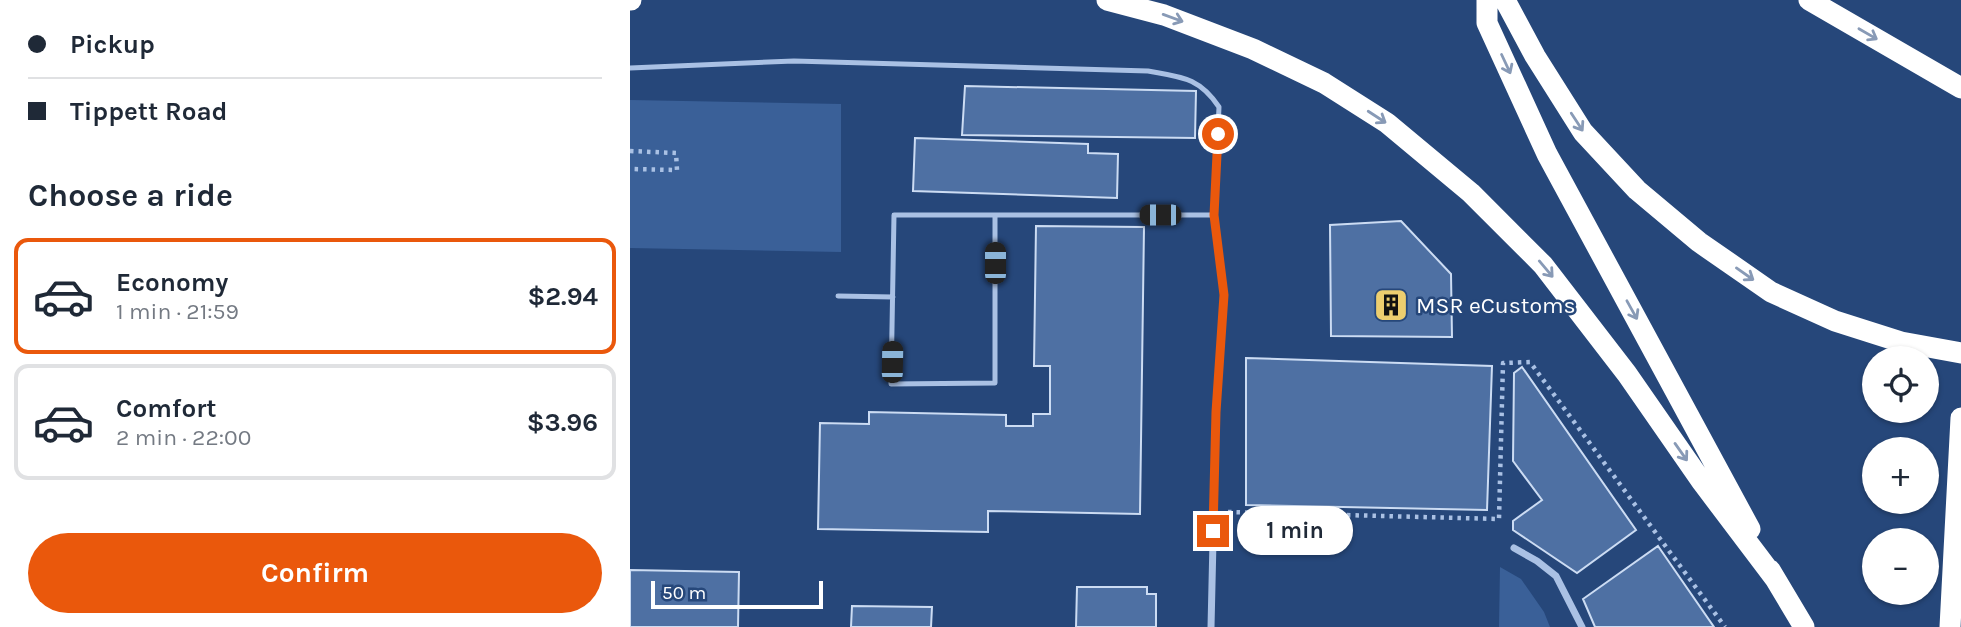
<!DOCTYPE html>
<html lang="en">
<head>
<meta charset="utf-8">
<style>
  :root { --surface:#fff; --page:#f2f2f3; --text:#1f2937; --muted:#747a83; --line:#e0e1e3; --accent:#ea580c }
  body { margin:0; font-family:Karla,sans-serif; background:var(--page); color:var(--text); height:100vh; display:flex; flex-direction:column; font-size:26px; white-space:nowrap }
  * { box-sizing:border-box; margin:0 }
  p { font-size:23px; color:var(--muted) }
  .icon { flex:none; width:38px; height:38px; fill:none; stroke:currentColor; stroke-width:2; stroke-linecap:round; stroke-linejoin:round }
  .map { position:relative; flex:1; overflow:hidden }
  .side { display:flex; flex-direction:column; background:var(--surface); width:630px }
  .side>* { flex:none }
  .hud { display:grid; align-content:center; height:154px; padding:0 28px; background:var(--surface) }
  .buttons { position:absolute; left:1232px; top:346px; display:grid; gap:14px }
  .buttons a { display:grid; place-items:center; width:77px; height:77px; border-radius:50%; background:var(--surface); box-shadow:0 2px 5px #0004; font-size:35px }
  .scale { position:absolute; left:21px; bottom:18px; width:172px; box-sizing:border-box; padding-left:7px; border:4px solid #fff; border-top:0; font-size:19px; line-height:24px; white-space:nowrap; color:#fff; -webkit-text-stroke:5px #26477a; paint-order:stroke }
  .end { position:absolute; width:32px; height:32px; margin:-16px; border:9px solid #ea580c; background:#fff; box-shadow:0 0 0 4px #fff }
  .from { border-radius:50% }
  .bubble { position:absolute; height:49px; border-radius:24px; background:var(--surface); box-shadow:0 2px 5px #0004; font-size:23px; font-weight:700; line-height:49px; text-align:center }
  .car { position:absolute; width:21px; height:42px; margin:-21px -10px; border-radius:9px; box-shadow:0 0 5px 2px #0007; background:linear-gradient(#222 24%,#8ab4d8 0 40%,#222 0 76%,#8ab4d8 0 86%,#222 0) }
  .hud b { display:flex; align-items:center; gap:24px; height:66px; font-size:26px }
  .hud b+b { border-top:2px solid var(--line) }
  .hud i { width:18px; height:18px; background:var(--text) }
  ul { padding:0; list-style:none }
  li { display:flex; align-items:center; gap:21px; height:116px; margin:0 14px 10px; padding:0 14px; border:4px solid var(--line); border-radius:14px }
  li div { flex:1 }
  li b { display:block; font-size:26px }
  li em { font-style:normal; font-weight:700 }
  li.active { border-color:var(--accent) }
  li>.icon { width:63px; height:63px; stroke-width:1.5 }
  h2 { padding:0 28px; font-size:32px; line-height:84px }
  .button { display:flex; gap:14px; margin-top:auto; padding:14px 28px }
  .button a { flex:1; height:80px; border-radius:42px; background:var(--accent); color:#fff; font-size:28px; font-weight:700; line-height:80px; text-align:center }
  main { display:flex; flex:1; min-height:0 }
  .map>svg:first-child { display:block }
  .green { fill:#3a6098 }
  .building { fill:#4e70a3; stroke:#ccdcf3; stroke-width:2 }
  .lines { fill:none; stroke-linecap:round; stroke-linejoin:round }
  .path { stroke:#aac1e4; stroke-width:4.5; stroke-dasharray:3.5 5; stroke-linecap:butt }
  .service { stroke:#aac1e4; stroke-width:5 }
  .minor { stroke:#aac1e4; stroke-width:7 }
  .motorway { stroke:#fff; stroke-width:21 }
  .oneway { stroke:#889ab6 }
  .route { stroke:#ea580c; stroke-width:9 }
  .labels { text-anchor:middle; stroke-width:5; stroke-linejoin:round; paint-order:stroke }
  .poi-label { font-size:23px; fill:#fff; stroke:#26477a; text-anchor:start }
</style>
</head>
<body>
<main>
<section class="side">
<div class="hud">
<b><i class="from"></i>Pickup</b>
<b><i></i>Tippett Road</b>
</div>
<h2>Choose a ride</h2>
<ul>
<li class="active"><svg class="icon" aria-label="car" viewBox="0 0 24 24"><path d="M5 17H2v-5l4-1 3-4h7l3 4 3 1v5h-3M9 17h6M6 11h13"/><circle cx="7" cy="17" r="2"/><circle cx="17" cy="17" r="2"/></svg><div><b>Economy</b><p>1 min · 21:59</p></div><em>$2.94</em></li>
<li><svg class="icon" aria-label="car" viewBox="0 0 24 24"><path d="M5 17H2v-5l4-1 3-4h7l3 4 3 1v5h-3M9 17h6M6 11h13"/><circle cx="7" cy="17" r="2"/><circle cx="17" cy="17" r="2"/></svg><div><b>Comfort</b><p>2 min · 22:00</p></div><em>$3.96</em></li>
</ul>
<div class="button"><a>Confirm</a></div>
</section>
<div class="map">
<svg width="1331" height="627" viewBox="0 0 1331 627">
  <rect width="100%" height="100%" fill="#26477a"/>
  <path class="green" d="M0,100L211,104V252L0,248Z
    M870,567L891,579L914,612L920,627H869Z"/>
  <path class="building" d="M335,86L566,91L565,138L332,135Z
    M285,138L458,144V153L488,154L487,198L283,191Z
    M771,221L821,274L822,337L701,336L700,225Z
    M406,226L514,227L510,514L358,511V532L188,529L190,423L239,424V412L376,415V426H403V414H420V366H404Z
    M616,358L862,366L857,510L616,505Z
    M892,367L1006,530L947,573L883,530V521L912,500L883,461L884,373Z
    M1028,546L1084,627H965L953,599Z
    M0,570L109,572L108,627H0Z
    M447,587H517V594H526V627H446Z
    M222,606L302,607L301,627H221Z"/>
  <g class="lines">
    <path class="path" d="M0,151L46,153L47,170L0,169
      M598,512L869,519L873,363L900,362L1095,627"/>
    <path class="service" d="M0,68L164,61L518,71C551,77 569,77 589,107L584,215L594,295
      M365,215V383L261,384L264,215H584
      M208,296L263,297"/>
    <path class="minor" d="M884,548L907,561L926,576L952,627
      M581,627L586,412L594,295"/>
    <path class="motorway" d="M0,0H1
      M477,0L534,15L623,49L694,83L757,123L841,193L913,265L997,374L1072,482L1146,580
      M857,0V23L917,154L1120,529
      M875,0L905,56L953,132L1007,190L1069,242L1141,292L1205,321L1271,342L1331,353
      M1179,0L1331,88
      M1140,570L1174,627
      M1320,627L1331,418"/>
  </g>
  <defs><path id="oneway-shaft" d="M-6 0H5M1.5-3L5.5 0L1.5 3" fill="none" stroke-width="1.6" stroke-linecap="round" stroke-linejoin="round" transform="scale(1.75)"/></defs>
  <g class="oneway">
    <use href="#oneway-shaft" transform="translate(543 18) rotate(20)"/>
    <use href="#oneway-shaft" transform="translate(1238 34) rotate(30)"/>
    <use href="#oneway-shaft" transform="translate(876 64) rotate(65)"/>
    <use href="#oneway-shaft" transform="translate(747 117) rotate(33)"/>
    <use href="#oneway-shaft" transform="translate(947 122) rotate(57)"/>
    <use href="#oneway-shaft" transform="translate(916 269) rotate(50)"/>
    <use href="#oneway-shaft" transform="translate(1115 274) rotate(35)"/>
    <use href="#oneway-shaft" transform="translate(1002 310) rotate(61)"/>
    <use href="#oneway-shaft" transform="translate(1051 452) rotate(55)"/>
  </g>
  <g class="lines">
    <path class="route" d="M583,531L586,412L594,295L584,215L588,134"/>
  </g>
  <defs>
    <g id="building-square" transform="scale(1.75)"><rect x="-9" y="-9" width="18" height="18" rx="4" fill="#edce6f" stroke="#26477a"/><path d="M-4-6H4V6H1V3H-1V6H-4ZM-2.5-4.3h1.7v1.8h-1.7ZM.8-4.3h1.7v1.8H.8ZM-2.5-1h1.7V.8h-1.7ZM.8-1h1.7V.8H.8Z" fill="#111"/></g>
  </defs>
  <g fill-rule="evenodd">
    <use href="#building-square" x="761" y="305"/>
  </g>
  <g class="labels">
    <g class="poi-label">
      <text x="786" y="313">MSR eCustoms</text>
    </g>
  </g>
</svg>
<div class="buttons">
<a><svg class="icon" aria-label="locate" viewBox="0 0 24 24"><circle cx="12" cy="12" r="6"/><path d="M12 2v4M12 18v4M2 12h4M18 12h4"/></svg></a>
<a>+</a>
<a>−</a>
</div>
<div class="scale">50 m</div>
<i class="end from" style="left:588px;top:134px"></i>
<i class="end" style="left:583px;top:531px"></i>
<div class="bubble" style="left:607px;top:506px;width:116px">1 min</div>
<i class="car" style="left:530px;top:215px;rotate:270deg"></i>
<i class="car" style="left:365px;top:263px;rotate:0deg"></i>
<i class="car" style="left:262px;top:362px;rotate:1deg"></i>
</div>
</main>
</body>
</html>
